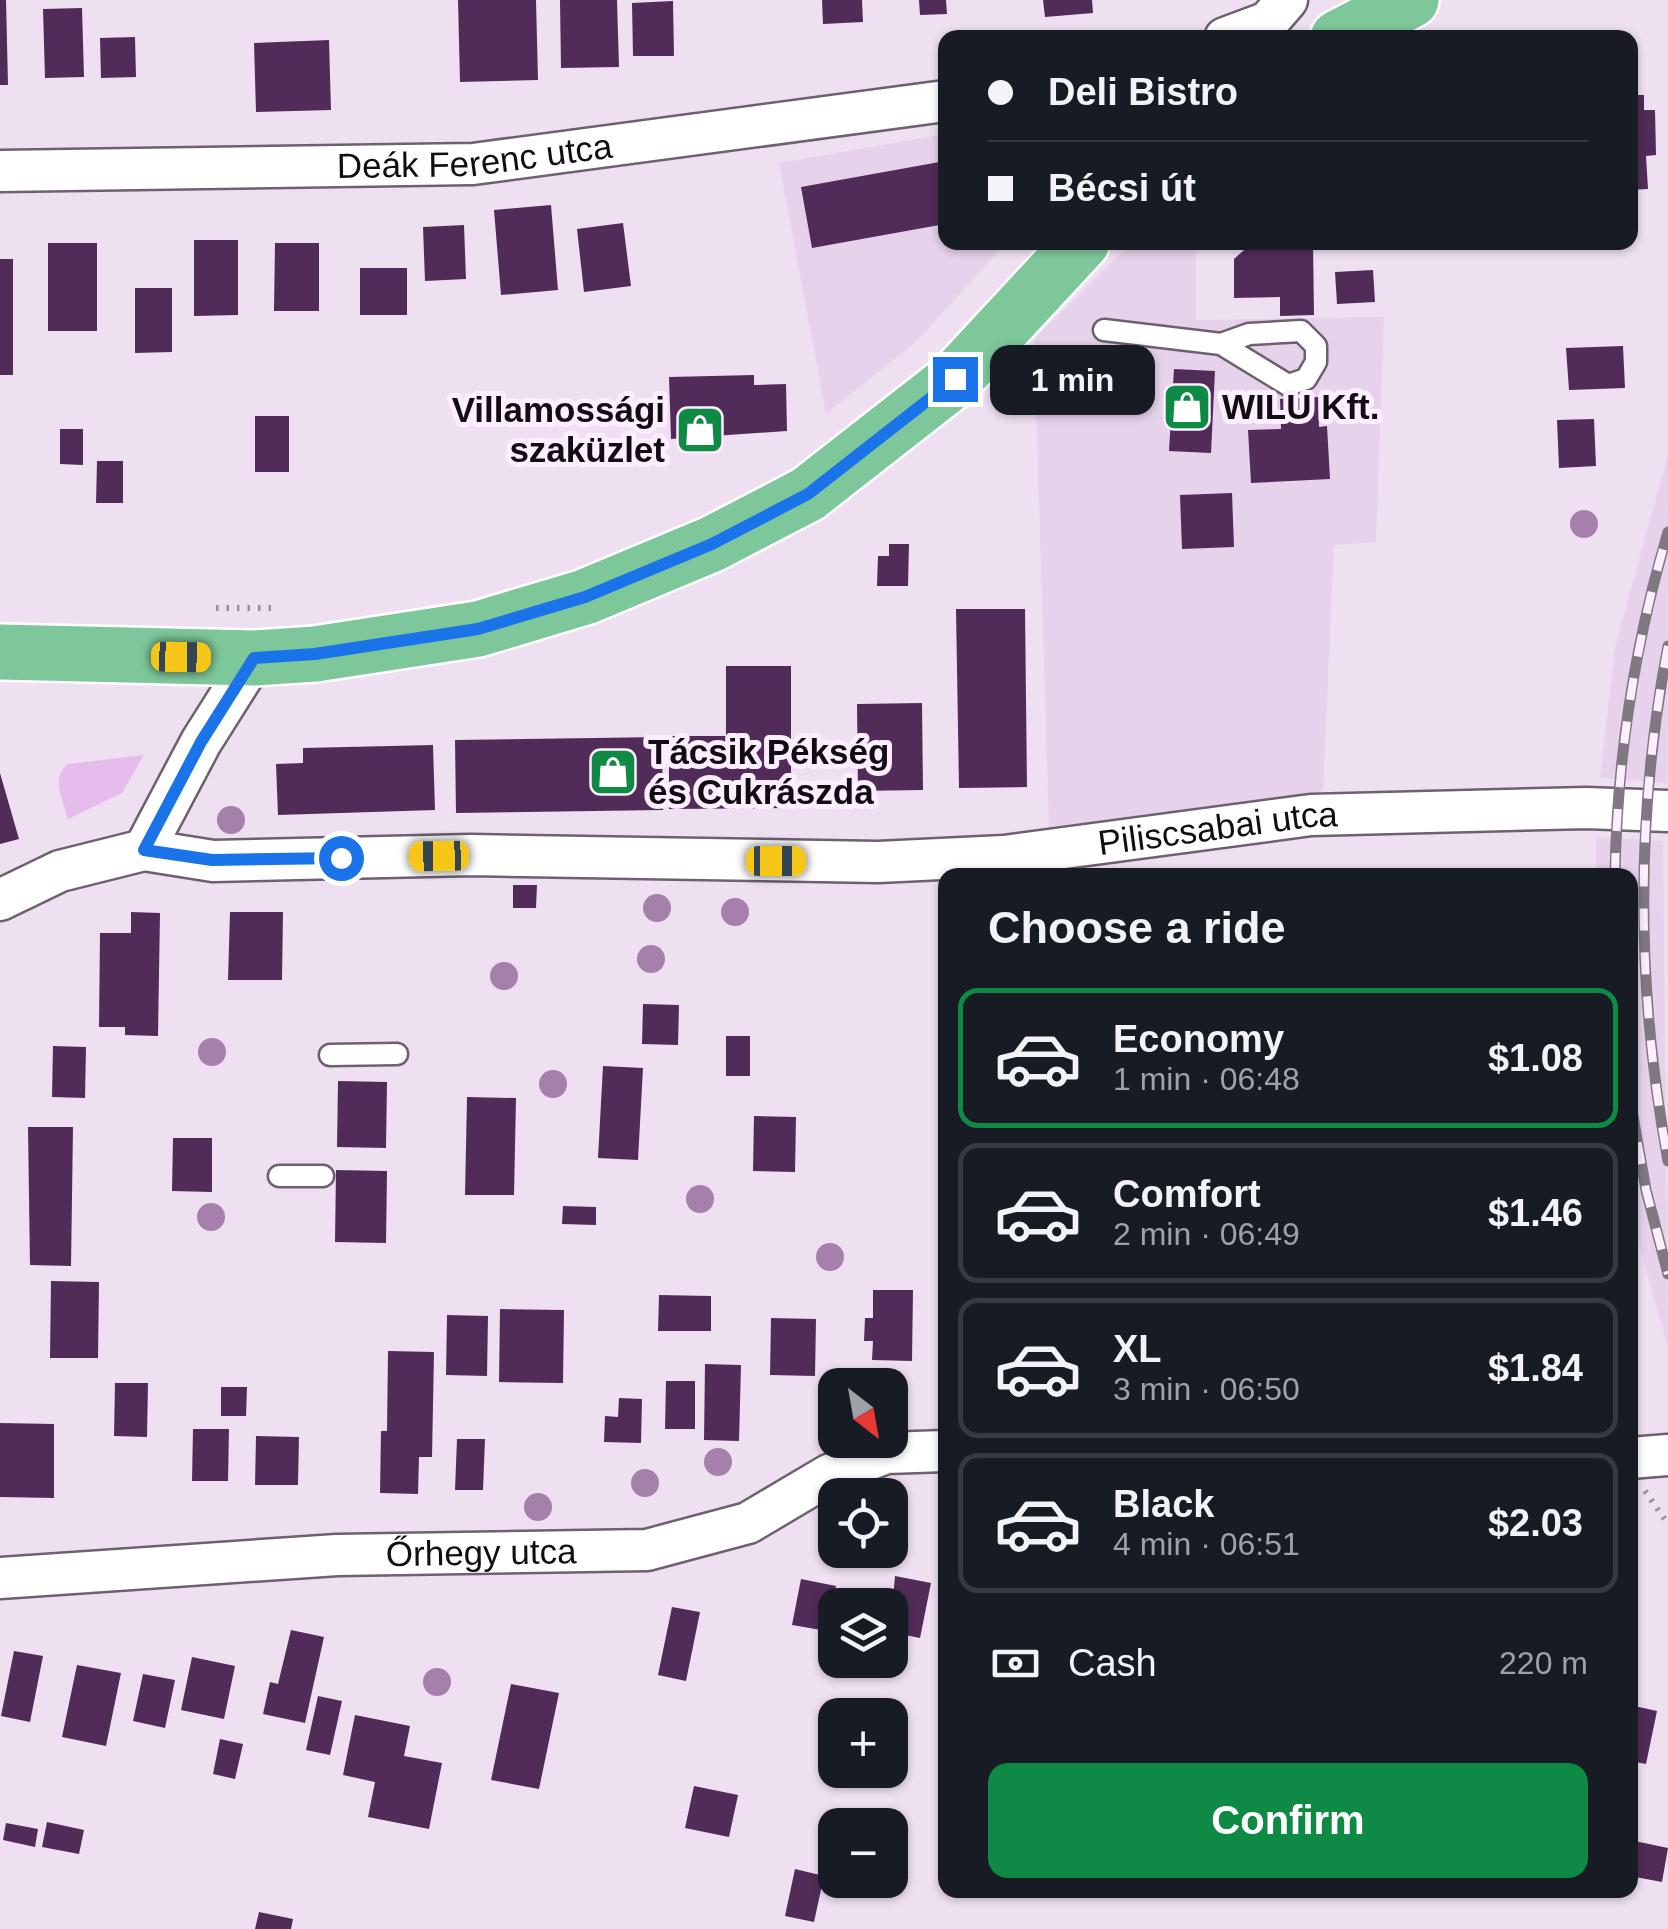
<!DOCTYPE html>
<html lang="en">
<head>
<meta charset="utf-8">
<style>
  :root { --surface:#171b24; --page:#20242c; --text:#f1f3f6; --muted:#9ea1a6; --line:#363941; --accent:#0f8a45 }
  body { margin:0; font-family:Arial,sans-serif; background:var(--page); color:var(--text); height:100vh; display:flex; flex-direction:column; font-size:38px; white-space:nowrap }
  * { box-sizing:border-box; margin:0 }
  p { font-size:32px; color:var(--muted) }
  .icon { flex:none; width:55px; height:55px; fill:none; stroke:currentColor; stroke-width:2; stroke-linecap:round; stroke-linejoin:round }
  .map { position:relative; flex:1; overflow:hidden }
  .panel { position:absolute; left:938px; top:868px; width:700px; height:1030px; display:flex; flex-direction:column; background:var(--surface); border-radius:20px; box-shadow:0 2px 8px #0004 }
  .panel>* { flex:none }
  .hud { position:absolute; left:938px; top:30px; width:700px; height:220px; border-radius:20px; box-shadow:0 2px 8px #0004; display:grid; align-content:center; height:220px; padding:0 50px; background:var(--surface) }
  .needle { width:65px; rotate:149deg }
  .controls { position:absolute; left:818px; top:1368px; display:grid; gap:20px }
  .controls a { display:grid; place-items:center; width:90px; height:90px; border-radius:20px; background:var(--surface); box-shadow:0 2px 8px #0004; font-size:50px }
  .end { position:absolute; width:45px; height:45px; margin:-22px; border:12px solid #1a73e8; background:#fff; box-shadow:0 0 0 5px #fff }
  .from { border-radius:50% }
  .bubble { position:absolute; height:70px; border-radius:20px; background:var(--surface); box-shadow:0 2px 8px #0004; font-size:32px; font-weight:600; line-height:70px; text-align:center }
  .car { position:absolute; width:30px; height:60px; margin:-30px -15px; border-radius:12px; box-shadow:0 0 8px 2px #0007; background:linear-gradient(#f5c518 24%,#345 0 40%,#f5c518 0 76%,#345 0 86%,#f5c518 0) }
  .hud b { display:flex; align-items:center; gap:35px; height:95px; font-size:38px }
  .hud b+b { border-top:2px solid var(--line) }
  .hud i { width:25px; height:25px; background:var(--text) }
  ul { padding:0; list-style:none }
  li { display:flex; align-items:center; gap:30px; height:140px; margin:0 20px 15px; padding:0 30px; border:5px solid var(--line); border-radius:20px }
  li div { flex:1 }
  li b { display:block; font-size:38px }
  li em { font-style:normal; font-weight:600 }
  li.active { border-color:var(--accent) }
  li>.icon { width:90px; height:90px; stroke-width:1.5 }
  h2 { padding:0 50px; font-size:45px; line-height:120px }
  .pay { display:flex; align-items:center; gap:25px; height:110px; padding:0 50px; font-size:38px }
  .pay p { margin-inline-start:auto }
  .cta { display:flex; gap:20px; margin-top:auto; padding:20px 50px }
  .cta a { flex:1; height:115px; border-radius:20px; background:var(--accent); color:#fff; font-size:40px; font-weight:600; line-height:115px; text-align:center }
  .map>svg:first-child { display:block }
  .built { fill:#e6d2ea }
  .green { fill:#e6bced }
  .building { fill:#522c59 }
  .lines { fill:none; stroke-linecap:round; stroke-linejoin:round }
  .lane-casing { stroke:#6d606f; stroke-width:25 }
  .street-casing { stroke:#6d606f; stroke-width:45 }
  .primary-casing { stroke:#fff; stroke-width:60 }
  .path { stroke:#998e9a; stroke-width:6; stroke-dasharray:2.5 8; stroke-linecap:butt }
  .lane { stroke:#fff; stroke-width:20 }
  .street { stroke:#fff; stroke-width:40 }
  .primary { stroke:#7ec79a; stroke-width:55 }
  .rail-casing { stroke:#817782; stroke-width:11 }
  .rail { stroke:#fcedff; stroke-width:8; stroke-dasharray:22; stroke-linecap:butt }
  .tree { fill:#a580ab }
  .route { stroke:#1a73e8; stroke-width:12 }
  .labels { text-anchor:middle; stroke-width:10; stroke-linejoin:round; paint-order:stroke }
  .street-label { font-size:35px; fill:#120d12; stroke:#fcedff }
  .poi-label { font-size:35px; font-weight:bold; fill:#120d12; stroke:#fcedff; text-anchor:start }
</style>
</head>
<body>
<div class="map">
<svg width="1668" height="1929" viewBox="0 0 1668 1929">
  <rect width="100%" height="100%" fill="#efe0f1"/>
  <path class="built" d="M945,134V242L1006,243L916,342L826,414L779,163Z
    M1131,243H1196V320L1384,317L1376,542L1334,545L1323,791L1049,827L1034,339Z
    M1668,455L1667,783L1600,778L1615,647Z
    M1596,837L1663,841L1668,1347L1630,1212V875H1596Z"/>
  <path class="green" d="M144,755L122,793L68,819C63,799 50,778 68,764Z"/>
  <path class="building" d="M0,0H6L8,85H0Z
    M458,0H536L538,80L460,82Z
    M560,0H617L619,67L561,68Z
    M822,0H862L863,22L823,24Z
    M919,0H946L947,14L920,15Z
    M1043,0H1092L1093,13L1045,17Z
    M673,1L674,56H633L632,3Z
    M82,8L84,77L45,78L43,9Z
    M135,37L136,77L101,78L100,38Z
    M329,40L331,110L256,112L254,43Z
    M1630,95H1644V110H1655L1656,155L1646,156L1648,189L1630,190Z
    M945,161V224L812,248L801,187Z
    M551,205L558,290L501,295L494,210Z
    M623,223L631,286L584,292L577,229Z
    M464,225L466,279L425,281L423,227Z
    M194,240H238V315L194,316Z
    M1253,242H1313L1314,315L1280,316V297L1234,298V259Z
    M48,243H97V331H48Z
    M275,243H319V311H274Z
    M0,259H13V375H0Z
    M360,268H407V315H360Z
    M1373,270L1375,302L1337,304L1335,272Z
    M135,288H172V352L135,353Z
    M1623,346L1625,388L1569,390L1566,348Z
    M1174,369L1215,371L1211,453L1169,451Z
    M754,375V385L786,384L787,431L671,439L669,377Z
    M1318,397L1319,427L1327,426L1330,479L1251,483L1248,430L1281,429L1280,399Z
    M255,416H289V472H255Z
    M1594,419L1596,466L1559,468L1557,420Z
    M60,429H83V465L60,464Z
    M97,461H123V503H96Z
    M1232,493L1234,547L1182,549L1180,495Z
    M889,544H909L908,586H877L878,556H889Z
    M956,609H1025L1027,787L959,788Z
    M726,666H791V808L669,809V736H726Z
    M922,703L923,790L858,791L857,704Z
    M662,737L663,810L456,813L455,740Z
    M433,745L435,810L278,815L276,764L303,763V748Z
    M0,773L19,839L0,844Z
    M513,885H537L536,908H513Z
    M131,912L160,913L158,1036L125,1035V1027H99L100,933H131Z
    M230,912H283L282,980H228Z
    M643,1004L679,1005L678,1045L642,1044Z
    M726,1036H750V1076H726Z
    M53,1046L86,1047L85,1098L52,1097Z
    M603,1066L643,1068L638,1160L598,1158Z
    M338,1081L387,1082L386,1148L337,1147Z
    M467,1097L516,1098L514,1195H465Z
    M754,1116L796,1117L795,1172L753,1171Z
    M28,1127H73L71,1266L30,1265Z
    M173,1138H212V1192L172,1191Z
    M336,1170L387,1171L386,1243L335,1242Z
    M563,1206L596,1207V1225L562,1224Z
    M51,1281L99,1282L98,1358H50Z
    M873,1290H913L912,1361L872,1360L873,1341H864L865,1318H873Z
    M659,1295L711,1296V1331H658Z
    M500,1309L564,1310L563,1383L499,1382Z
    M447,1315L488,1316L487,1376L446,1375Z
    M771,1318L816,1319L815,1376L770,1375Z
    M388,1351L434,1352L432,1457H419L418,1494L380,1493L381,1431H387Z
    M705,1364L741,1365L739,1441L704,1440Z
    M666,1381H695V1429H665Z
    M115,1383H148L147,1437L114,1436Z
    M221,1387H247L246,1416H221Z
    M619,1398L642,1399L641,1443L604,1442L605,1416L618,1417Z
    M0,1423L54,1424V1498L0,1497Z
    M193,1429H229L228,1481H192Z
    M256,1436L299,1437L298,1485H255Z
    M457,1439H485L483,1490H455Z
    M895,1576L931,1583L920,1638L890,1632Z
    M801,1579L836,1586L827,1631L792,1625Z
    M672,1607L700,1612L686,1681L658,1675Z
    M291,1630L324,1637L305,1723L263,1714L270,1682L278,1684Z
    M14,1651L43,1656L30,1722L1,1716Z
    M192,1657L235,1666L224,1719L181,1710Z
    M77,1665L121,1673L106,1746L62,1737Z
    M143,1674L175,1680L165,1728L133,1721Z
    M511,1684L559,1693L539,1789L491,1780Z
    M318,1696L342,1701L330,1755L306,1750Z
    M1630,1705L1657,1711L1646,1764L1630,1761Z
    M355,1715L410,1726L404,1756L442,1763L429,1829L368,1817L375,1782L343,1775Z
    M220,1739L243,1744L235,1779L213,1774Z
    M694,1786L738,1795L729,1837L685,1828Z
    M47,1822L84,1830L79,1854L42,1847Z
    M6,1823L38,1829L35,1847L3,1840Z
    M1630,1840L1668,1848L1662,1882L1630,1876Z
    M795,1869L824,1876L814,1922L785,1916Z
    M259,1912L293,1919L291,1929H255Z"/>
  <g class="lines">
    <g class="lane-casing">
      <path id="lane" d="M1104,330L1221,344L1288,385L1306,379L1316,362V346L1301,331L1249,334L1221,344
        M330,1055L397,1054
        M279,1176H323"/>
    </g>
    <g class="street-casing">
      <g id="street">
        <path d="M1225,38L1268,22L1287,0"/>
        <path id="s1" d="M0,171L473,164L945,101"/>
        <path d="M144,850L201,742L254,658"/>
        <path id="s2" d="M0,900L60,871L144,850L213,861L471,855L878,862L1004,856L1311,815L1586,808L1668,811"/>
        <path d="M1630,1458L1668,1455"/>
        <path id="s3" d="M0,1578L337,1555L647,1550L748,1523L829,1475L886,1453L945,1451"/>
      </g>
    </g>
    <g class="primary-casing">
      <path id="primary" d="M1338,38L1411,0
        M0,652L254,658L315,654L478,629L585,597L712,544L808,494L955,379L1082,242"/>
    </g>
    <path class="path" d="M216,608H273
      M1645,1491L1668,1524"/>
    <use href="#lane" class="lane"/>
    <use href="#street" class="street"/>
    <use href="#primary" class="primary"/>
    <g class="rail-casing">
      <path id="rail" d="M1668,646C1635,818 1636,988 1668,1161
        M1615,875C1617,759 1635,642 1668,532
        M1630,1099L1646,1190L1668,1274"/>
    </g>
    <use href="#rail" class="rail"/>
  </g>
  <g class="tree">
    <circle cx="1584" cy="524" r="14"/>
    <circle cx="231" cy="820" r="14"/>
    <circle cx="657" cy="908" r="14"/>
    <circle cx="735" cy="912" r="14"/>
    <circle cx="651" cy="959" r="14"/>
    <circle cx="504" cy="976" r="14"/>
    <circle cx="212" cy="1052" r="14"/>
    <circle cx="553" cy="1084" r="14"/>
    <circle cx="700" cy="1199" r="14"/>
    <circle cx="211" cy="1217" r="14"/>
    <circle cx="830" cy="1257" r="14"/>
    <circle cx="718" cy="1462" r="14"/>
    <circle cx="645" cy="1483" r="14"/>
    <circle cx="538" cy="1507" r="14"/>
    <circle cx="437" cy="1682" r="14"/>
  </g>
  <g class="lines">
    <path class="route" d="M341,858L212,860L144,850L201,742L254,658L315,654L478,629L585,597L712,544L808,494L955,379"/>
  </g>
  <defs>
    <g id="shop-square" transform="scale(2.5)"><rect x="-9" y="-9" width="18" height="18" rx="4" fill="#0f8a45" stroke="#fcedff"/><path d="M-5-2.5h2.3a2.7 3.5 0 0 1 5.4 0H5L5.5 6h-11ZM-1.5-2.5h3a1.5 2.3 0 0 0-3 0Z" fill="#fff"/></g>
  </defs>
  <g fill-rule="evenodd">
    <use href="#shop-square" x="1187" y="407"/>
    <use href="#shop-square" x="700" y="430"/>
    <use href="#shop-square" x="613" y="772"/>
  </g>
  <g class="labels">
    <g class="street-label">
      <text dy="12" stroke="none"><textPath href="#s1" startOffset="475">Deák Ferenc utca</textPath></text>
      <text dy="12" stroke="none"><textPath href="#s2" startOffset="1230">Piliscsabai utca</textPath></text>
      <text dy="12" stroke="none"><textPath href="#s3" startOffset="482">Őrhegy utca</textPath></text>
    </g>
    <g class="poi-label">
      <text x="1222" y="419">WILU Kft.</text>
      <text x="665" y="422" text-anchor="end">Villamossági<tspan x="665" dy="40">szaküzlet</tspan></text>
      <text x="648" y="764">Tácsik Pékség<tspan x="648" dy="40">és Cukrászda</tspan></text>
    </g>
  </g>
</svg>
<div class="controls">
<a><svg class="needle" viewBox="-14 -14 28 28"><path d="M0-13l5 13h-10z" fill="#e53935"/><path d="M0 13l5-13h-10z" fill="#9ea1a6"/></svg></a>
<a><svg class="icon" aria-label="locate" viewBox="0 0 24 24"><circle cx="12" cy="12" r="6"/><path d="M12 2v4M12 18v4M2 12h4M18 12h4"/></svg></a>
<a><svg class="icon" aria-label="layers" viewBox="0 0 24 24"><path d="M12 4l9 5-9 5-9-5zM3 14l9 5 9-5"/></svg></a>
<a>+</a>
<a>−</a>
</div>
<i class="end from" style="left:341px;top:858px"></i>
<i class="end" style="left:955px;top:379px"></i>
<div class="bubble" style="left:990px;top:345px;width:165px">1 min</div>
<i class="car" style="left:181px;top:657px;rotate:91deg"></i>
<i class="car" style="left:439px;top:856px;rotate:269deg"></i>
<i class="car" style="left:776px;top:861px;rotate:90deg"></i>
<div class="hud">
<b><i class="from"></i>Deli Bistro</b>
<b><i></i>Bécsi út</b>
</div>
<section class="panel">
<h2>Choose a ride</h2>
<ul>
<li class="active"><svg class="icon" aria-label="car" viewBox="0 0 24 24"><path d="M5 17H2v-5l4-1 3-4h7l3 4 3 1v5h-3M9 17h6M6 11h13"/><circle cx="7" cy="17" r="2"/><circle cx="17" cy="17" r="2"/></svg><div><b>Economy</b><p>1 min · 06:48</p></div><em>$1.08</em></li>
<li><svg class="icon" aria-label="car" viewBox="0 0 24 24"><path d="M5 17H2v-5l4-1 3-4h7l3 4 3 1v5h-3M9 17h6M6 11h13"/><circle cx="7" cy="17" r="2"/><circle cx="17" cy="17" r="2"/></svg><div><b>Comfort</b><p>2 min · 06:49</p></div><em>$1.46</em></li>
<li><svg class="icon" aria-label="car" viewBox="0 0 24 24"><path d="M5 17H2v-5l4-1 3-4h7l3 4 3 1v5h-3M9 17h6M6 11h13"/><circle cx="7" cy="17" r="2"/><circle cx="17" cy="17" r="2"/></svg><div><b>XL</b><p>3 min · 06:50</p></div><em>$1.84</em></li>
<li><svg class="icon" aria-label="car" viewBox="0 0 24 24"><path d="M5 17H2v-5l4-1 3-4h7l3 4 3 1v5h-3M9 17h6M6 11h13"/><circle cx="7" cy="17" r="2"/><circle cx="17" cy="17" r="2"/></svg><div><b>Black</b><p>4 min · 06:51</p></div><em>$2.03</em></li>
</ul>
<div class="pay"><svg class="icon" aria-label="cash" viewBox="0 0 24 24"><path d="M3 7h18v10H3z"/><circle cx="12" cy="12" r="2"/></svg>Cash<p>220 m</p></div>
<div class="cta"><a>Confirm</a></div>
</section>
</div>
</body>
</html>
